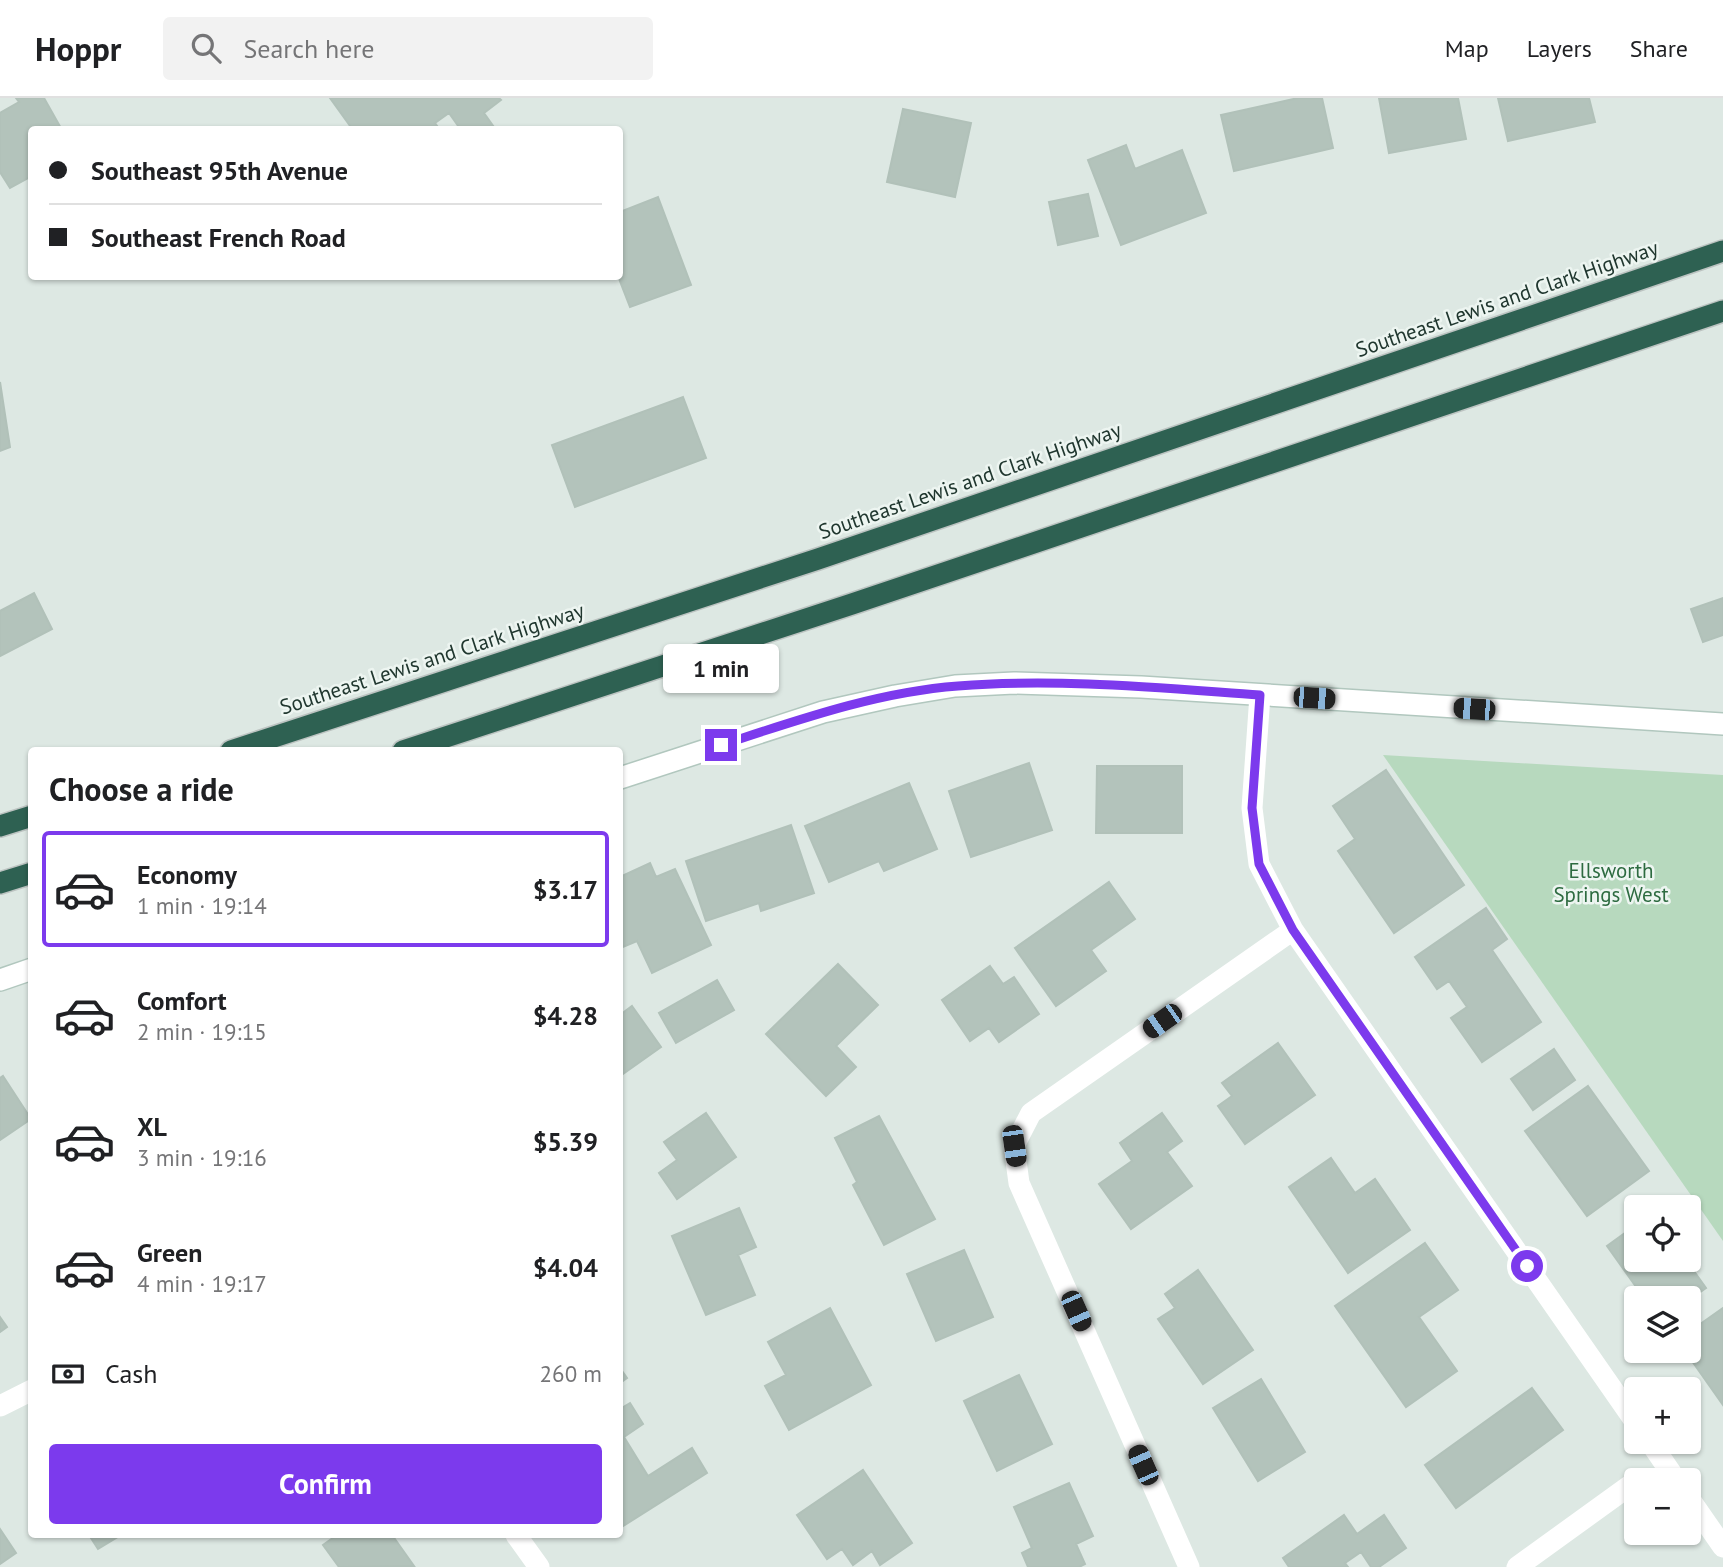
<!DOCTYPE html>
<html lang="en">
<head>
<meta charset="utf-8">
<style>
  :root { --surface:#fff; --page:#f2f2f2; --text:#202124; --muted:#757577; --line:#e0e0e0; --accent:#7c3aed }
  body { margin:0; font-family:"PT Sans",sans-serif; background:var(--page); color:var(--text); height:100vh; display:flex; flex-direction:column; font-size:26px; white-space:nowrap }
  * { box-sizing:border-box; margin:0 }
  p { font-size:23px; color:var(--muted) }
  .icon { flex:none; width:38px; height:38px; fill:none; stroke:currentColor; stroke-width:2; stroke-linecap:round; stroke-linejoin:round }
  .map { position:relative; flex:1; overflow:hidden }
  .details { position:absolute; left:28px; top:649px; width:595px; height:791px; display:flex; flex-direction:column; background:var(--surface); border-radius:7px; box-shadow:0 2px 5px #0004 }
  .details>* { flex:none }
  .banner { position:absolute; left:28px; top:28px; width:595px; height:154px; border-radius:7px; box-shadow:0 2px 5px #0004; display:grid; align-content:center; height:154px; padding:0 21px; background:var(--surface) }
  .buttons { position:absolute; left:1624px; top:1097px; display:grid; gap:14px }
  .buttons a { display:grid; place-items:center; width:77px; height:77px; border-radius:7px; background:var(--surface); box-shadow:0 2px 5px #0004; font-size:35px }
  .end { position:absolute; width:32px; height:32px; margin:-16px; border:9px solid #7c3aed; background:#fff; box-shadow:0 0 0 4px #fff }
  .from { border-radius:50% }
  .bubble { position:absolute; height:49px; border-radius:7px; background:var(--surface); box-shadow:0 2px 5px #0004; font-size:23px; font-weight:600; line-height:49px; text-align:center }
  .car { position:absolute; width:21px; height:42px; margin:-21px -10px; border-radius:9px; box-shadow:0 0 5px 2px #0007; background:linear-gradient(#222 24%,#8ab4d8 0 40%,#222 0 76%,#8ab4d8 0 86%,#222 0) }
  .banner b { display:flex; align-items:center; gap:24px; height:66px; font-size:26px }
  .banner b+b { border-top:2px solid var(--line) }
  .banner i { width:18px; height:18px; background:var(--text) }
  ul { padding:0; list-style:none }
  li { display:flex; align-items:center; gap:21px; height:116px; margin:0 14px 10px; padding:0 7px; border:4px solid transparent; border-radius:7px }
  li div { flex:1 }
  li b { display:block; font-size:26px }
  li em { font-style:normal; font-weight:600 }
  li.on { border-color:var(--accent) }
  li>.icon { width:63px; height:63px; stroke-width:1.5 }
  h2 { padding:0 21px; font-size:32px; line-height:84px }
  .pay { display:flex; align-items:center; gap:18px; height:77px; padding:0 21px; font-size:26px }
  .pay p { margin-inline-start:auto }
  .primary-button { display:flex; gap:14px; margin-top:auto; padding:14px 21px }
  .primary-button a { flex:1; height:80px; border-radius:7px; background:var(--accent); color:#fff; font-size:28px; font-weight:600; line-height:80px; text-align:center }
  header { display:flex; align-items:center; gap:42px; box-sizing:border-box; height:98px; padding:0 35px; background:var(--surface); border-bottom:2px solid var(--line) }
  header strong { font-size:33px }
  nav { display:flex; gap:38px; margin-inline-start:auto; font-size:24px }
  .search { width:490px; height:63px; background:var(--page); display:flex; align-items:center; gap:18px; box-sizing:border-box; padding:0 24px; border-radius:7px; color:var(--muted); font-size:26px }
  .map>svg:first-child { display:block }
  .green { fill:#b7d9be }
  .building { fill:#b3c3bb; stroke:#b1c1b9; stroke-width:2 }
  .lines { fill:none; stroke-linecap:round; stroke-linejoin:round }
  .secondary-casing { stroke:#b1c7be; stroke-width:24 }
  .highway-casing { stroke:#bcc3c1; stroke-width:24 }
  .street { stroke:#fff; stroke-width:21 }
  .secondary { stroke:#fff; stroke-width:21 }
  .highway { stroke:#2e6152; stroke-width:21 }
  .route { stroke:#7c3aed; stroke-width:9 }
  .labels { text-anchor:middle; stroke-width:5; stroke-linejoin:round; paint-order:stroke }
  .street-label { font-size:21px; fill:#20372f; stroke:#edf5f1 }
  .park-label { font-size:21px; fill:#2d6b40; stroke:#edf5f1 }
</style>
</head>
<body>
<header>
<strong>Hoppr</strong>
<div class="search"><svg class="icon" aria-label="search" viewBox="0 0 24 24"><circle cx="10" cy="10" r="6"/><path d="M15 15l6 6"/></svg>Search here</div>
<nav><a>Map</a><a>Layers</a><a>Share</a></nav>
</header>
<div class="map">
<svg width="1723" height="1469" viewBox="0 0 1723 1469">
  <rect width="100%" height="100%" fill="#dde8e3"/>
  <path class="green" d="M1383,657L1723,677V1143Z"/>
  <path class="building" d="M16,0H44L62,32H32V78L10,90L0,74V15L19,4Z
    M330,0H499L501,2L484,15L496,32H461L449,15L435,25L440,32H353Z
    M1298,0H1322L1333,50L1234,73L1221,17Z
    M1379,0H1458L1466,41L1389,55Z
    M1498,0H1589L1595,24L1508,43Z
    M903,11L971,25L955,99L887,84Z
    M1126,47L1135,71L1182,52L1206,115L1121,147L1088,62Z
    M1088,96L1098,138L1058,147L1049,104Z
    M658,99L691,187L630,209L618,178L620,114Z
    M0,284L10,349L0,353Z
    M683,299L706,360L575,409L552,347Z
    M34,495L52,531L0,558V513Z
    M1723,500V537L1703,544L1691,511Z
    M1029,665L1052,732L971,759L949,693Z
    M1097,668H1182V735H1096Z
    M1386,672L1464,787L1394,835L1338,753L1355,741L1333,708Z
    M909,685L937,751L884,773L879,763L829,784L805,728Z
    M791,727L814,795L761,813L759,805L706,823L686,763Z
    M650,765L656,779L675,771L711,847L652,875L637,843L623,849L620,841V779Z
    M1109,784L1135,821L1091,852L1106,873L1056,908L1015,850Z
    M1486,810L1507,841L1492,852L1541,924L1482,964L1451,920L1467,909L1449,883L1437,891L1415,859Z
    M838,866L878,907L836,948L856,969L826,998L766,936Z
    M990,868L1003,886L1014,879L1039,916L999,944L989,930L970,943L942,902Z
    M717,882L734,912L676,945L659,915Z
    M632,908L661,949L620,978V917Z
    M1278,945L1315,997L1245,1046L1218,1008L1232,998L1222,985Z
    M1554,951L1575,982L1533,1012L1511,981Z
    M3,978L31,1021L0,1042V980Z
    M1588,988L1649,1073L1587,1118L1525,1033Z
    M706,1015L736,1059L677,1101L659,1075L677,1062L664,1044Z
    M1162,1015L1182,1043L1167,1054L1192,1088L1131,1131L1099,1086L1132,1063L1120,1045Z
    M879,1018L935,1121L884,1147L853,1087L857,1084L835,1040Z
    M1331,1060L1355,1095L1375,1081L1410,1132L1348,1175L1289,1089Z
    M739,1110L756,1149L738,1157L755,1197L706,1217L672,1138Z
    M1636,1127V1162H1686L1706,1190L1689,1202L1644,1200L1607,1148Z
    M1425,1145L1458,1192L1419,1219L1457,1273L1406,1309L1335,1208Z
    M964,1152L993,1219L936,1243L907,1176Z
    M1198,1172L1253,1252L1203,1286L1158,1221L1175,1210L1165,1196Z
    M830,1210L871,1287L789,1332L765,1288L786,1277L768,1244Z
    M1723,1210V1307L1685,1253H1689V1234Z
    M0,1219L7,1229L0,1234Z
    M620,1270L627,1280L620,1285Z
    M1019,1277L1052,1346L997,1373L964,1303Z
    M1261,1281L1305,1354L1258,1383L1213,1310Z
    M1532,1290L1563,1332L1456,1410L1425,1367Z
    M630,1305L643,1326L624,1339L648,1378L692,1350L707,1375L620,1430V1311Z
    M863,1372L912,1445L880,1467L872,1453L853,1467L842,1451L827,1461L797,1417Z
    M1069,1385L1093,1438L1076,1446L1085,1466L1079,1469H1028L1022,1455L1032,1450L1014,1409Z
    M1344,1417L1357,1436L1384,1417L1406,1450L1379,1469H1371L1361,1454L1345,1465L1348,1469H1289L1283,1460Z
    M0,1431L16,1455L0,1466Z
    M89,1437H121L98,1451Z
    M337,1437H392L414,1468L339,1469L323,1447Z"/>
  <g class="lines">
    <g class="secondary-casing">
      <path id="secondary" d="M620,680L823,614L895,598L955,588L1014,585L1141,589L1723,626
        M0,882L32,871"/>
    </g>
    <g class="highway-casing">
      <path id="highway" d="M231,653L818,461L1723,153
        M403,653L852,506L1723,213
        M0,728L32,718
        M0,785L32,775"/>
    </g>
    <path class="street" d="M1260,597L1252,710L1259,766L1293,832L1636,1325
      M0,1308L32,1292
      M1650,1344L1676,1382
      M1689,1400L1723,1449
      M516,1437L539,1469
      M1189,1469L1019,1085L1014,1048L1031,1015L1293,832
      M1517,1469L1636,1383"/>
    <use href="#secondary" class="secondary"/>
    <use href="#highway" class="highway"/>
  </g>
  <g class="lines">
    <path class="route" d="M721,647C798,622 877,594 958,588C1058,580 1160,590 1260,597L1252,710L1259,766L1293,832L1527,1168"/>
  </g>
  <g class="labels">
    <g class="street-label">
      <text transform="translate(1507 201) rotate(-19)" y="7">Southeast Lewis and Clark Highway</text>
      <text transform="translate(970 383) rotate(-19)" y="7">Southeast Lewis and Clark Highway</text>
      <text transform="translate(432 561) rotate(-18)" y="7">Southeast Lewis and Clark Highway</text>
    </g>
    <g class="park-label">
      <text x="1611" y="780">Ellsworth<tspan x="1611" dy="24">Springs West</tspan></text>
    </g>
  </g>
</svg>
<div class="buttons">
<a><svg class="icon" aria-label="locate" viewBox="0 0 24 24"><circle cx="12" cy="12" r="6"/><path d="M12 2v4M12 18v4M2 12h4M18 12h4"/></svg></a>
<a><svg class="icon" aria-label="layers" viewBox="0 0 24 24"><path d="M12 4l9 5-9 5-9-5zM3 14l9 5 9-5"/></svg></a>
<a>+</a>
<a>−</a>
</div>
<i class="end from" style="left:1527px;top:1168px"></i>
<i class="end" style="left:721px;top:647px"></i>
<div class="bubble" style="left:663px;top:546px;width:116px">1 min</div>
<i class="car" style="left:1314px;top:600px;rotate:94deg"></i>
<i class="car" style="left:1474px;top:611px;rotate:274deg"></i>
<i class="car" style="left:1162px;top:923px;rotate:235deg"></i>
<i class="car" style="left:1014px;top:1048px;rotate:172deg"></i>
<i class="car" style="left:1076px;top:1213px;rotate:156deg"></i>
<i class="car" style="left:1143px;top:1367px;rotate:336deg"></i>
<div class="banner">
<b><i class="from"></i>Southeast 95th Avenue</b>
<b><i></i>Southeast French Road</b>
</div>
<section class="details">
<h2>Choose a ride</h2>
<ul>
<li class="on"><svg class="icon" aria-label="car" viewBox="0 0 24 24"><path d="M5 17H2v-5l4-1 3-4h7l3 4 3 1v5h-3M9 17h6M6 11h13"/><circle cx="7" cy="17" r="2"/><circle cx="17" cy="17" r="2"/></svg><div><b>Economy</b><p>1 min · 19:14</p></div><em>$3.17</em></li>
<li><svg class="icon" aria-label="car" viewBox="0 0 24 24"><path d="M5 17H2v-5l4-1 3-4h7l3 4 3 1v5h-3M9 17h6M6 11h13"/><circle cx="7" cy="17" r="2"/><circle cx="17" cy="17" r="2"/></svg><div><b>Comfort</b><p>2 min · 19:15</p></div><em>$4.28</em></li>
<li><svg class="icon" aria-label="car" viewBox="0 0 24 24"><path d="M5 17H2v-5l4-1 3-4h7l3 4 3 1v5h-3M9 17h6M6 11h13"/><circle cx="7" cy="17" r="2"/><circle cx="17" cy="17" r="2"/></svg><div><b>XL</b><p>3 min · 19:16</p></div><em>$5.39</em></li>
<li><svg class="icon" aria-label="car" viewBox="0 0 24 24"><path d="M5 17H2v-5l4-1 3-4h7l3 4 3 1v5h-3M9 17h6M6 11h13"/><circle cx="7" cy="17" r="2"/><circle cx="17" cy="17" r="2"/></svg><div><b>Green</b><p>4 min · 19:17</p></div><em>$4.04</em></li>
</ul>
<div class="pay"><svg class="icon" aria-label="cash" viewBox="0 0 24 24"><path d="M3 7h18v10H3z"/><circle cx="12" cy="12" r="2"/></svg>Cash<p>260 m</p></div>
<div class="primary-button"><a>Confirm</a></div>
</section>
</div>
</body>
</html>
